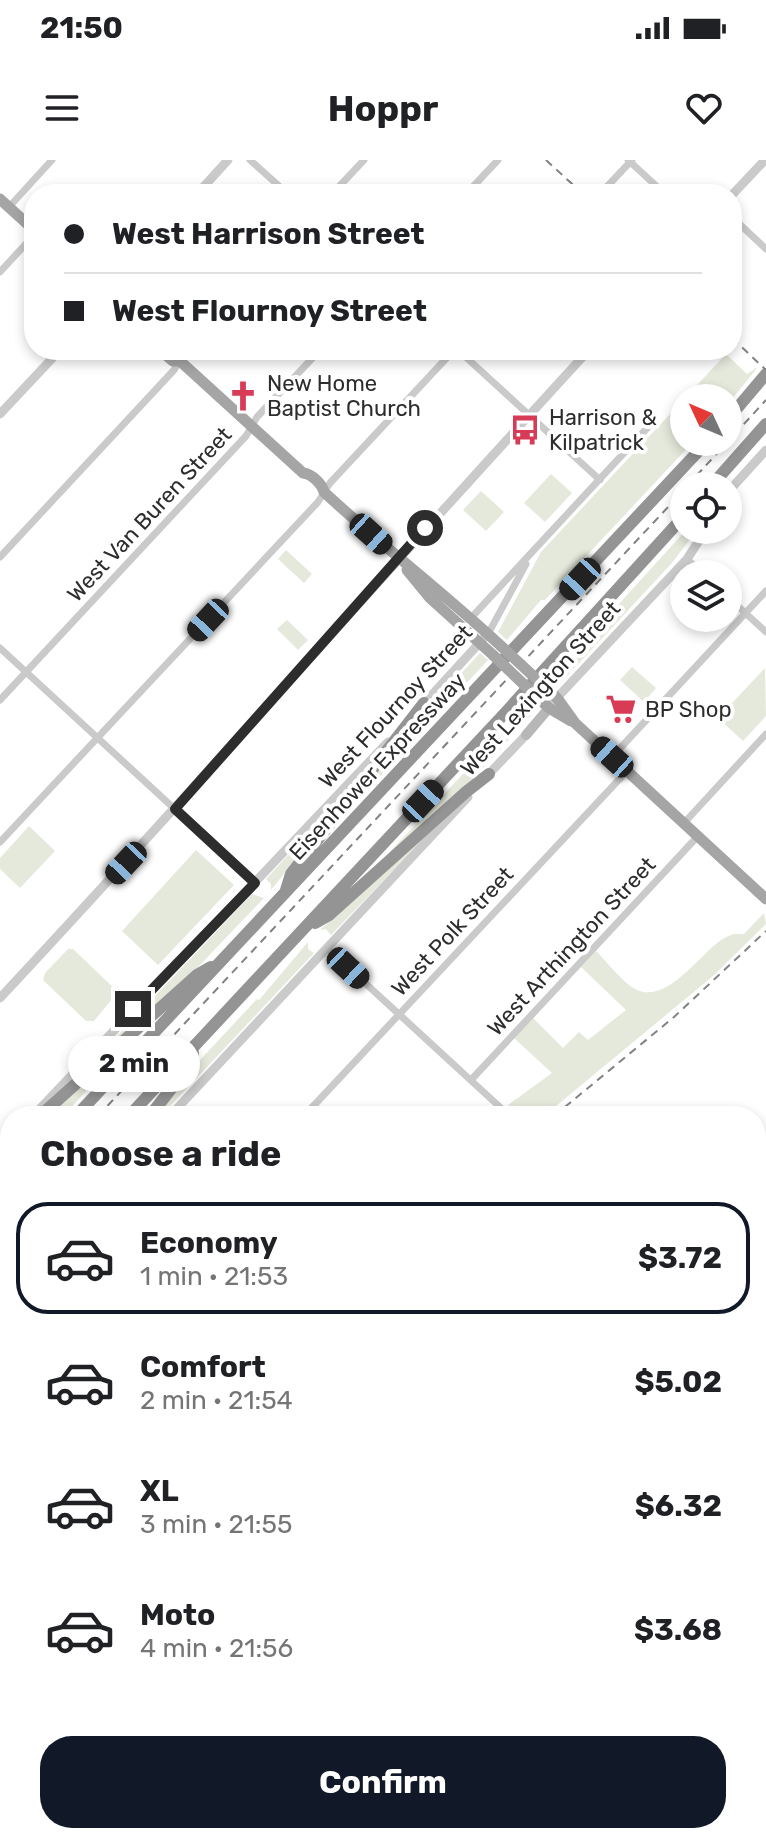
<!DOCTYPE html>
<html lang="en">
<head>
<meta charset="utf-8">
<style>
  :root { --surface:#fff; --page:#f2f2f2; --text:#202124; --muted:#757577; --line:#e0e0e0; --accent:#111827 }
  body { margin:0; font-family:Rubik,sans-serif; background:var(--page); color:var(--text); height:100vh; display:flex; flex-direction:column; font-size:30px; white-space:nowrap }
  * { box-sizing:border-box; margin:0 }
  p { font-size:26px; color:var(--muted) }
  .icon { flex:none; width:44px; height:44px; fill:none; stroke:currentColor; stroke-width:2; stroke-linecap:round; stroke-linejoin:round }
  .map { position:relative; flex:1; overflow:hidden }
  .sheet { position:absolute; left:0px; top:946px; width:766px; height:738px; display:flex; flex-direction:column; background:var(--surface); border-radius:32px 32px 0 0; box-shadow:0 4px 12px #0003 }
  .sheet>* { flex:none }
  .guide { position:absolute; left:24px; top:24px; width:718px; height:176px; border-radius:32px; box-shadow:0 4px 12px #0003; display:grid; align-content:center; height:176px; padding:0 40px; background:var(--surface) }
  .needle { width:52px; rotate:314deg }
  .buttons { position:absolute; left:670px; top:224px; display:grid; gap:16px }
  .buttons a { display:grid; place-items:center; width:72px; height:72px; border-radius:50%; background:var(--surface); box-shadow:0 4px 12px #0003; font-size:40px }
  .end { position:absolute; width:36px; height:36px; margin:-18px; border:10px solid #2d2d2d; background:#fff; box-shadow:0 0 0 4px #fff }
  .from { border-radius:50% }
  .bubble { position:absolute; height:56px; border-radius:28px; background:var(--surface); box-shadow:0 4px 12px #0003; font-size:26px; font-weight:700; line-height:56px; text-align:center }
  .car { position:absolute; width:24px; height:48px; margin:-24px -12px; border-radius:10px; box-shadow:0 0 6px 2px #0007; background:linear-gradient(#222 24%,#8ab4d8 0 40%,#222 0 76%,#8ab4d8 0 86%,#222 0) }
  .guide b { display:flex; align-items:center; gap:28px; height:76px; font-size:30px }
  .guide b+b { border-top:2px solid var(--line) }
  .guide i { width:20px; height:20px; background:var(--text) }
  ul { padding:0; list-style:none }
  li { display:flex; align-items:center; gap:24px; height:112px; margin:0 16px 12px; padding:0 24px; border:4px solid transparent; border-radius:32px }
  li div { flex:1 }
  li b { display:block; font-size:30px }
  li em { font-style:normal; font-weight:700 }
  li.selected { border-color:var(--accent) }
  li>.icon { width:72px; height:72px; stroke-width:1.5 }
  h2 { padding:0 40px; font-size:36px; line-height:96px }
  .action { display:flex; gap:16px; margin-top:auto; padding:16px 40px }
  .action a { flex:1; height:92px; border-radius:32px; background:var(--accent); color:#fff; font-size:32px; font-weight:700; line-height:92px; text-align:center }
  .status { display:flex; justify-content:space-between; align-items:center; height:56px; padding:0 40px; background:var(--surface); direction:ltr }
  .status svg { height:22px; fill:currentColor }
  header { display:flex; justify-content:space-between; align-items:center; height:104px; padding:0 40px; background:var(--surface); font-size:36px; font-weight:700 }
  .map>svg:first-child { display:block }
  .green { fill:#e4e9db }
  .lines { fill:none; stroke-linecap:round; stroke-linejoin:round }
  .minor { stroke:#cacaca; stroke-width:7 }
  .tertiary { stroke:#cacaca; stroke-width:9 }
  .secondary { stroke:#b7b7b7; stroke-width:10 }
  .primary { stroke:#a5a5a5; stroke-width:11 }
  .motorway { stroke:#949494; stroke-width:12 }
  .rail { stroke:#828282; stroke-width:2; stroke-dasharray:8 6; stroke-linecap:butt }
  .primary-bridge { stroke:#a5a5a5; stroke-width:11 }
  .route { stroke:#2d2d2d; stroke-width:10 }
  .labels { text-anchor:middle; stroke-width:8; stroke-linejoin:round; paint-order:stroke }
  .poi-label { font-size:22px; fill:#2d2d2d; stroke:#fff; text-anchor:start }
  .street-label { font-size:22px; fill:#2d2d2d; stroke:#fff }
</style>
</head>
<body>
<div class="status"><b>21:50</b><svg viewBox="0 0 49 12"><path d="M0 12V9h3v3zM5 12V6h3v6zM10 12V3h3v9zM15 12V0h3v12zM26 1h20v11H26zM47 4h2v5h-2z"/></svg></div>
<header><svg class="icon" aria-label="menu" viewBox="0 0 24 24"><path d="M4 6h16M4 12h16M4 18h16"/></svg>Hoppr<svg class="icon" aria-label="heart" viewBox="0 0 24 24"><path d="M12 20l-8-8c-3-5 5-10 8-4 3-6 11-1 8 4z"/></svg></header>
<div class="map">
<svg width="766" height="1683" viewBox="0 0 766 1683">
  <rect width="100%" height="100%" fill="#fff"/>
  <path class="green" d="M726,194L747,214L758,207L728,244V238H685Z
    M684,239V282H693L545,440H541L507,480L498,472L541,392Z
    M551,314L572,333L545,362L524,343Z
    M481,331L504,352L486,371L463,350Z
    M686,370H697L671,404L556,528L549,521Z
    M286,390L312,414L304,423L278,399Z
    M287,460L308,480L298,490L277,469Z
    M480,493L488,500L347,652L417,561Z
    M632,507L656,528L644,542L620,520Z
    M765,508L766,556L743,581L718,558Z
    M530,541L538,548L474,618L388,697L387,695L493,582L495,583Z
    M372,604L271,730V724L266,719Z
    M442,660L331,775L326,769L320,770Z
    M29,666L55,691L20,728L0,709V698Z
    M196,690L234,725L158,805L122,771Z
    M252,734L264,738L178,828L62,934Z
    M764,753L766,764L713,816L544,956H517L508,945L552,913L514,878L533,858L563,888L579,872L588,880L626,850L581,807L596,791C606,801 625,825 637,830C672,845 706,782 731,775C735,773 740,774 744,774Z
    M308,782V789L314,793L161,956H154L186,915L257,839L259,840Z
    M68,789H73L118,832L94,861H86L43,820L45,813Z
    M126,884L128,886L63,956H49Z
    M10,1283V1385L0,1376V1294Z"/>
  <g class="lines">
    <path class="minor" d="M250,0L288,34
      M628,0L665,34
      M332,34L364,0
      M466,34L498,0
      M600,34L632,0
      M9,47L52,0
      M732,57L766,89
      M0,112L34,75
      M458,190L600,320
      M0,397L174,210L186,190
      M687,399L703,414
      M728,437L766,472
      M470,459L648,267
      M488,474L526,404
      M0,488L255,723
      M0,540L246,276L257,257L320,190
      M612,597L766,431
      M684,663L766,574
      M0,682L318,342L330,323L454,190
      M327,788L502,949
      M471,920L698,676
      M304,956L627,611
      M756,1263L766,1273
      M0,1282L10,1271
      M756,1397L766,1406
      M756,1451L766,1440
      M756,1530L766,1539
      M756,1664L766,1673"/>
    <path class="tertiary" d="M197,34L228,0
      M732,35L765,0
      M0,254L60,190
      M728,332L766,290
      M553,542L687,399L706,370
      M420,548L483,479
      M486,617L526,575
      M0,838C199,625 391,405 589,190
      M33,956L388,582
      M170,956L468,637
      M0,994L10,982
      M0,1137L10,1127"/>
    <path class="secondary" d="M526,575L549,548
      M0,1103L10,1112
      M756,1160L766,1149
      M623,1674L633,1683
      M271,1683L279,1674"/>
    <path class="primary" d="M0,39L34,70
      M160,190L173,201H180
      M172,190L180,201L303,313C312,314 322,324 324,332C382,386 444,433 501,486
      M407,410L430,438L493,495
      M545,527L557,538L575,563L766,739
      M536,536L549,548L571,561"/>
    <path class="motorway" d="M728,259L766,214
      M711,326L766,264
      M286,730L291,714L424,543
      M315,763L329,755L466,632L489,614
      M40,956L197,815L211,807
      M76,956L707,282
      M129,956L506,552L684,356
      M150,956L187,908L193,893
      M0,1038L10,1028
      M0,1094L10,1083"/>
    <path class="rail" d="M546,0L583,34
      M732,178L766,210
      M687,326L766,240
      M98,956L684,330
      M554,956L674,857L766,771
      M0,1061L10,1050
      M0,1409L10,1401"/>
    <path class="primary-bridge" d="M501,486L545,527
      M493,495L536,536"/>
  </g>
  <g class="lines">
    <path class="route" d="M133,849L255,723L175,649L425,368"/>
  </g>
  <defs>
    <g id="church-bare" transform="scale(2.4)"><path d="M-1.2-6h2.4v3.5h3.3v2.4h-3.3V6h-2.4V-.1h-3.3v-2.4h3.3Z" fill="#d73b56" stroke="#fff" stroke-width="2.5" paint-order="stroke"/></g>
    <g id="bus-bare" transform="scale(2.4)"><path d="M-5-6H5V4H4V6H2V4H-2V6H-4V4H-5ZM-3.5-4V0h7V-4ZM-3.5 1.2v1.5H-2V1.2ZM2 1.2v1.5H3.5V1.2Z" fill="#d73b56" stroke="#fff" stroke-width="2.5" paint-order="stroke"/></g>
    <g id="supermarket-bare" transform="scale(2.4)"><path d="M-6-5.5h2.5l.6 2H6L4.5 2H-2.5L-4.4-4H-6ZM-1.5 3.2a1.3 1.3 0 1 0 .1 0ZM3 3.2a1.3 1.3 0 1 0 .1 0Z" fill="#d73b56" stroke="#fff" stroke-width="2.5" paint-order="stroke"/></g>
  </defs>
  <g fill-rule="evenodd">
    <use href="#church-bare" x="243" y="236"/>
    <use href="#bus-bare" x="525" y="270"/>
    <use href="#supermarket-bare" x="621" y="549"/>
  </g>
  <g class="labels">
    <g class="poi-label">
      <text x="267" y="231">New Home<tspan x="267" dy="25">Baptist Church</tspan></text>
      <text x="549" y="265">Harrison &amp;<tspan x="549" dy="25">Kilpatrick</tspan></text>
      <text x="645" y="557">BP Shop</text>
    </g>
    <g class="street-label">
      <text transform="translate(149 354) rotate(-47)" y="8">West Van Buren Street</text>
      <text transform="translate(540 528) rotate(-48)" y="8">West Lexington Street</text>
      <text transform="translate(395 546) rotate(-47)" y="8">West Flournoy Street</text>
      <text transform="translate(377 606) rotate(-47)" y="8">Eisenhower Expressway</text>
      <text transform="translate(452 771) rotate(-47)" y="8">West Polk Street</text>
      <text transform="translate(571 786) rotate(-47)" y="8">West Arthington Street</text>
    </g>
  </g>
</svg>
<div class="buttons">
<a><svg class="needle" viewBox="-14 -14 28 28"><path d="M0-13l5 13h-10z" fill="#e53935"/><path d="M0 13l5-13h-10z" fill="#757577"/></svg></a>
<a><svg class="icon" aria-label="locate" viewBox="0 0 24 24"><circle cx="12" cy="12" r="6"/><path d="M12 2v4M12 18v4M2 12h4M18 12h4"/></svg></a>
<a><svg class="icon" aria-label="layers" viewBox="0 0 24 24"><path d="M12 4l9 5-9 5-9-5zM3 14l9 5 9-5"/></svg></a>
</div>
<i class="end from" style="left:425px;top:368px"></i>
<i class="end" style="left:133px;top:849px"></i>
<div class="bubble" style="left:68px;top:876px;width:132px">2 min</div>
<i class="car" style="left:371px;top:374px;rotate:132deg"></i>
<i class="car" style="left:580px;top:419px;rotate:223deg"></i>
<i class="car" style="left:208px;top:460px;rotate:223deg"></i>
<i class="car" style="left:612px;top:597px;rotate:312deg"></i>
<i class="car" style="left:423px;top:641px;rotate:43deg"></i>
<i class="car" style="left:126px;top:703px;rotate:223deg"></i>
<i class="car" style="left:348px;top:808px;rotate:133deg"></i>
<div class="guide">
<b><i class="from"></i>West Harrison Street</b>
<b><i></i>West Flournoy Street</b>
</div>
<section class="sheet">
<h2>Choose a ride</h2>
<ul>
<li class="selected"><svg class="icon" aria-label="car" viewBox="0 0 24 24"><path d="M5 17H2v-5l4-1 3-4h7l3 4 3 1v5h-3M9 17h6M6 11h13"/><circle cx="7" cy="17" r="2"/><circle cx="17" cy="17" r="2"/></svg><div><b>Economy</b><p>1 min · 21:53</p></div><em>$3.72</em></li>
<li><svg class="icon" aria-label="car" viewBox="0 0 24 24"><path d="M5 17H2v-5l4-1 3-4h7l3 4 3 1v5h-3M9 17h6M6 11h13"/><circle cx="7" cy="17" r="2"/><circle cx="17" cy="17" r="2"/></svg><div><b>Comfort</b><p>2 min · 21:54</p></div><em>$5.02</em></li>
<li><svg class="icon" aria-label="car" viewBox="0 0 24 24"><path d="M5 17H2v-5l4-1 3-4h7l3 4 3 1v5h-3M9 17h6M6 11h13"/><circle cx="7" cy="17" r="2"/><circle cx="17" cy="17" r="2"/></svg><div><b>XL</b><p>3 min · 21:55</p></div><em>$6.32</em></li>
<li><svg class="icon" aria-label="car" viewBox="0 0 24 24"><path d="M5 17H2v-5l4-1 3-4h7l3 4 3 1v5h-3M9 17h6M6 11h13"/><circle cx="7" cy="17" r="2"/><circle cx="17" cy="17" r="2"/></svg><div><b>Moto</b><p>4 min · 21:56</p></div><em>$3.68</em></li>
</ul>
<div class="action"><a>Confirm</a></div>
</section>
</div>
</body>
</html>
